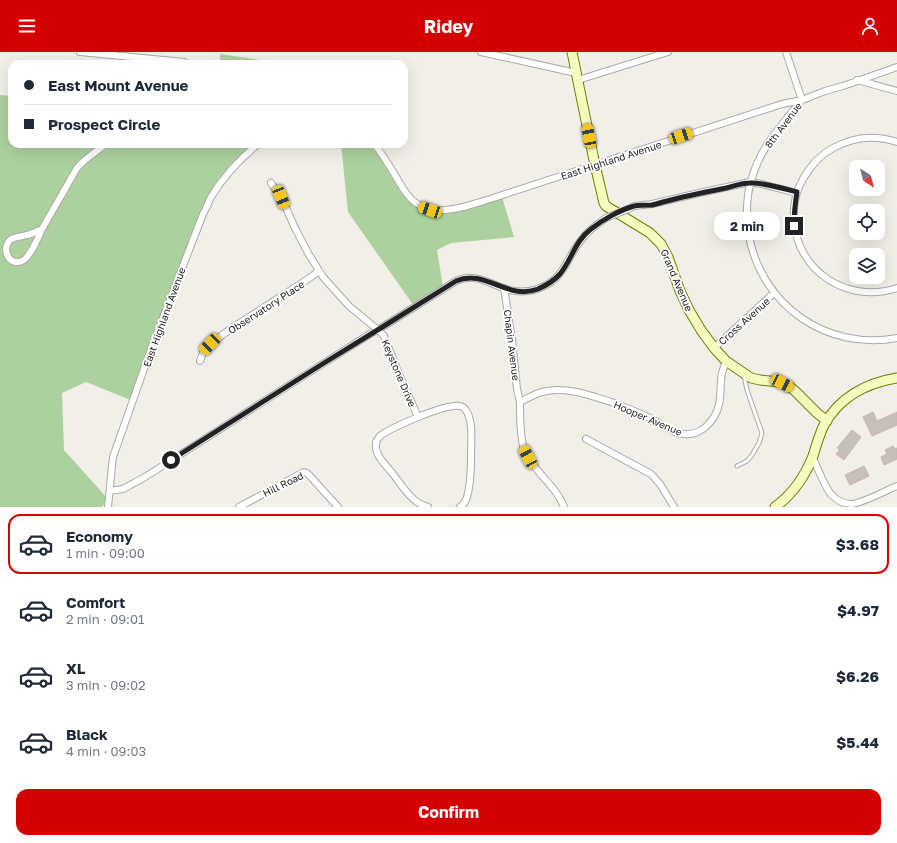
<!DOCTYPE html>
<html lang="en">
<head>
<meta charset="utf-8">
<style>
  :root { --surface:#fff; --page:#f2f2f3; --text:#1f2937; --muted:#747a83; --line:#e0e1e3; --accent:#d40000 }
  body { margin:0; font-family:"Golos Text",sans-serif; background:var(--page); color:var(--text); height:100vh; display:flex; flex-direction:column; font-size:15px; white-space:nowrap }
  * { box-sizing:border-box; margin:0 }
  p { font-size:13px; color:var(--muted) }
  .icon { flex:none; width:22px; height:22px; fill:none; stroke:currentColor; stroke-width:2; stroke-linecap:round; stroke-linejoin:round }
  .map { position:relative; height:455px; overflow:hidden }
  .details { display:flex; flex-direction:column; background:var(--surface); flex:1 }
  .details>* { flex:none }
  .hud { position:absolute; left:8px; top:8px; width:400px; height:88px; border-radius:12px; box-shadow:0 4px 16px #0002; display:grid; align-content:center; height:88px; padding:0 16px; background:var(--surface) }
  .needle { width:26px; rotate:144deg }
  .fabs { position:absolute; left:849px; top:108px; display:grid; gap:8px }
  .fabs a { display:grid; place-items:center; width:36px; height:36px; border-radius:8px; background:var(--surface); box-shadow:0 4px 16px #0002; font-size:20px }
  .end { position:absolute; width:18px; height:18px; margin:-9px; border:5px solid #222; background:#fff; box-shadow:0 0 0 2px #fff }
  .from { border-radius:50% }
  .bubble { position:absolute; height:28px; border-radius:12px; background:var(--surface); box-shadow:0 4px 16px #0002; font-size:13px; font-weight:700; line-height:28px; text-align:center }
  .car { position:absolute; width:12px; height:24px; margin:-12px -6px; border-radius:5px; box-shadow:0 0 3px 1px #0007; background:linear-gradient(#f5c518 24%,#345 0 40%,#f5c518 0 76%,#345 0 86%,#f5c518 0) }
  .hud b { display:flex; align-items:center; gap:14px; height:38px; font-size:15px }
  .hud b+b { border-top:1px solid var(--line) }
  .hud i { width:10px; height:10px; background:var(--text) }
  ul { padding:7px 0 0; list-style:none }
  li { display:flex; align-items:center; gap:12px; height:60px; margin:0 8px 6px; padding:0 8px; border:2px solid transparent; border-radius:12px }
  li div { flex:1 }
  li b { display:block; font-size:15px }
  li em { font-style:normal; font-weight:700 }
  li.selected { border-color:var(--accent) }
  li>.icon { width:36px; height:36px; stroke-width:1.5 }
  .primary-button { display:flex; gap:8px; margin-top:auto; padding:8px 16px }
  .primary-button a { flex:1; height:46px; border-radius:12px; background:var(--accent); color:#fff; font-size:16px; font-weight:700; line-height:46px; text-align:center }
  header { display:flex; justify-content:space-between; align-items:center; height:52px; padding:0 16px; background:var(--accent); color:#fff; font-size:18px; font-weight:700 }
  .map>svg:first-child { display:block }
  .forest { fill:#add19e }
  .building { fill:#c7bfb8; stroke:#c4b6ab }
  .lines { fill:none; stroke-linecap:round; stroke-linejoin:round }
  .lane-casing { stroke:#a9a9a9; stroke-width:5 }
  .street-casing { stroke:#a9a9a9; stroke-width:8 }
  .secondary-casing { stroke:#707d05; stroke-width:11 }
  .lane { stroke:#fff; stroke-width:3 }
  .street { stroke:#fff; stroke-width:6 }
  .secondary { stroke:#f7fabf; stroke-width:9 }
  .street-bridge-casing { stroke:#a9a9a9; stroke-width:8; stroke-linecap:butt }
  .street-bridge { stroke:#fff; stroke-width:6 }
  .route { stroke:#222; stroke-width:5 }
  .labels { text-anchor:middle; stroke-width:3.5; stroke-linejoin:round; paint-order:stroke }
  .street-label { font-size:10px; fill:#222; stroke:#fff }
</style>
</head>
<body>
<header><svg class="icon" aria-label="menu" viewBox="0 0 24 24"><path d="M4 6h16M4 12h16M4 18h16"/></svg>Ridey<svg class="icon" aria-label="person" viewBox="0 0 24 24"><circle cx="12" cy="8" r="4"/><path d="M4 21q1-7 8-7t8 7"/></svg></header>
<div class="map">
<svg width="897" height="455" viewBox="0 0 897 455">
  <rect width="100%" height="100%" fill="#f2efe9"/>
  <path class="forest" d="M220,2L274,10L275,12H220Z
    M0,43L12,44V92H258L213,142L133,349L86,330L62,341L64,398L108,447L102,455H0Z
    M341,92H372L420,153L451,160L502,145L514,185L451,191L437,198L443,235L414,254L348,160Z"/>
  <path class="building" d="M873,360L877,369L897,360V373L872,384L863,365Z
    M852,378L861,385L844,408L836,402L840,398L837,396Z
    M893,394L895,397L897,396V407L884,413L881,405L887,402L885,398Z
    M864,414L869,424L850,433L845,423Z"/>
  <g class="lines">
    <g class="lane-casing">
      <path id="lane" d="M737,414L747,409L752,403L759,391L762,381L747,338L744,324"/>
    </g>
    <g class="street-casing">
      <path id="street" d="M80,0L184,10
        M481,0L576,21
        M786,0L802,48
        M578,28L668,0
        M857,28L897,39
        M802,48C781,74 760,95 751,129C746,147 746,166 749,184C762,254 827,299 897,286
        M897,90C876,83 854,85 835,95C821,102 811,113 803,127C796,139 793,154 794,168C797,220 848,252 897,236
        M374,92C386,106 394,122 404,138C425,171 460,156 490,147L782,52L802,48L825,39L843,34L897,15
        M271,131L281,145L296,178L308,201L323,225L349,254L372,273L378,278L384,284L399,322L418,365
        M628,157L634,154L652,152L699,141L750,130L762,132L797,141
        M42,177L77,116C85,106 96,100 106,92
        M42,177C38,186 32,201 25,207C11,218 0,198 10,188C14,184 22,185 27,183C32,182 37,179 42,177Z
        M504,236L512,287L517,337L520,350
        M714,296L774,241
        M200,309L204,298L210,292L229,278L308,227L319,219
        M586,387L651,422L660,432L674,455
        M812,405C818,416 823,431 830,441C835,447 843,452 851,452C861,452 887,438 897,434
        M110,439L123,437L145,425L324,311L370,282L384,274L456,229C474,221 487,230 503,236C519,242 534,240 548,232C564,223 568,205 579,191C586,180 596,173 606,166
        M108,455L112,414L113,405L151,297L203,162C206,157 208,151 211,145C223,125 240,107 258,92
        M239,455L304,420L307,421L310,424L338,455
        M428,455C424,454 420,452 417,450C407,443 400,431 393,422C387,414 374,403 376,392C376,388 378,386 380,384C392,375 445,352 459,354C461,354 463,355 464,356C474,365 471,391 471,403C471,415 470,435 467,445C466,449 463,453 460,455
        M564,455C556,433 533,420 524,397C520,386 520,362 520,350C527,347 534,342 542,340C565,334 589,343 611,350C624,355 638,360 650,366C661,371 671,381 683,382C696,384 707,376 714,365C723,351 719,336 722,321C723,317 725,313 726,309"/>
    </g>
    <g class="secondary-casing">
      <path id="secondary" d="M572,0L595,113L604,151L606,154L650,181L661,192L668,205L680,239L689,258L701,278L714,296L726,309L751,326L760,328L780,330L790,335L795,339L817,361L827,369
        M775,455C793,442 805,424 813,404C816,394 819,384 823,375C838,346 866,331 897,326"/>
    </g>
    <use href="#lane" class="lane"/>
    <use href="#street" class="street"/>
    <use href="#secondary" class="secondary"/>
    <g class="street-bridge-casing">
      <path id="street-bridge" d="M606,166L628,157"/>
    </g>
    <use href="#street-bridge" class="street-bridge"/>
  </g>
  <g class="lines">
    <path class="route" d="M171,408L324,311L384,274L456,229C485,216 507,249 538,237C547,233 554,229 560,222C572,207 575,189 591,177C602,168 620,158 634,154C640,153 646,153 652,153C657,152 662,150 667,149C686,144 706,140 726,136C734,134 742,131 750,131C761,130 786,137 797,140C795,152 794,162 794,174"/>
  </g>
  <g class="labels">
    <g class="street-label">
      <text transform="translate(783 73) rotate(-53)" y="4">8th Avenue</text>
      <text transform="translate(611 108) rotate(-18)" y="4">East Highland Avenue</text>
      <text transform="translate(677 228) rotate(67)" y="4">Grand Avenue</text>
      <text transform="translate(266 255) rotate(-33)" y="4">Observatory Place</text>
      <text transform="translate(164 265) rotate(-70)" y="4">East Highland Avenue</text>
      <text transform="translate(744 269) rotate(-42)" y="4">Cross Avenue</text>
      <text transform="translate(512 293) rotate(83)" y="4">Chapin Avenue</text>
      <text transform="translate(399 321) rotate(67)" y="4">Keystone Drive</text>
      <text transform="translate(648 366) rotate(23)" y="4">Hooper Avenue</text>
      <text transform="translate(283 432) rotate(-26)" y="4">Hill Road</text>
    </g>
  </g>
</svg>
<div class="fabs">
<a><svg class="needle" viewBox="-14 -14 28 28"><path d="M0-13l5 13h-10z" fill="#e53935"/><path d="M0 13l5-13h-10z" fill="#747a83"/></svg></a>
<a><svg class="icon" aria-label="locate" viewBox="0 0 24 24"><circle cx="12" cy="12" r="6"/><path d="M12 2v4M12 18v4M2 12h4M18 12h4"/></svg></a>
<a><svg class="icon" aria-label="layers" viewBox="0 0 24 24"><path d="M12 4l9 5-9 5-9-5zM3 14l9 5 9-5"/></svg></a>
</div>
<i class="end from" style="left:171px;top:408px"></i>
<i class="end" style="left:794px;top:174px"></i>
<div class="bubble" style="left:714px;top:160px;width:66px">2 min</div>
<i class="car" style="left:589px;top:84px;rotate:349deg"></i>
<i class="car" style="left:681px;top:84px;rotate:72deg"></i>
<i class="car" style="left:281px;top:145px;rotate:158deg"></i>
<i class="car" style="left:430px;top:158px;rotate:289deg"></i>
<i class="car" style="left:210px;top:292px;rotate:224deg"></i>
<i class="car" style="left:782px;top:331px;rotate:117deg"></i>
<i class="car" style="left:528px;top:405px;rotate:332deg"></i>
<div class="hud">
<b><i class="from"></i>East Mount Avenue</b>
<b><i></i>Prospect Circle</b>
</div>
</div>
<section class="details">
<ul>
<li class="selected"><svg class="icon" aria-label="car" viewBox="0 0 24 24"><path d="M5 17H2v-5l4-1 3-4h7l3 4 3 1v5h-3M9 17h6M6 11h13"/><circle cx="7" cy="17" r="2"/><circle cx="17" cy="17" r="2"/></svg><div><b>Economy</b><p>1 min · 09:00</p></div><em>$3.68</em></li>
<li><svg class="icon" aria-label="car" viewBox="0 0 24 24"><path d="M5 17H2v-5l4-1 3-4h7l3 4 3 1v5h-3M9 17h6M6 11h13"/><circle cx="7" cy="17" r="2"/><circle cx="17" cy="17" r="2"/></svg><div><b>Comfort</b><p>2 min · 09:01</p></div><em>$4.97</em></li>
<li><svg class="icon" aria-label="car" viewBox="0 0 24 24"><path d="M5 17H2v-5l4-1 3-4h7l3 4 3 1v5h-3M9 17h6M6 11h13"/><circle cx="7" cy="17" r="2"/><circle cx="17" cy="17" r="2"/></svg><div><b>XL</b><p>3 min · 09:02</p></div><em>$6.26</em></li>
<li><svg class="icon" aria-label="car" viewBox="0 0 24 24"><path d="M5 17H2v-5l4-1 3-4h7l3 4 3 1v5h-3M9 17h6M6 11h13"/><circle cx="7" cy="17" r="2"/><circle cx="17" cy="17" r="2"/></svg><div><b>Black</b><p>4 min · 09:03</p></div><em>$5.44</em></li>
</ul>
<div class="primary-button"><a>Confirm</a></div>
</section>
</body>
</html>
